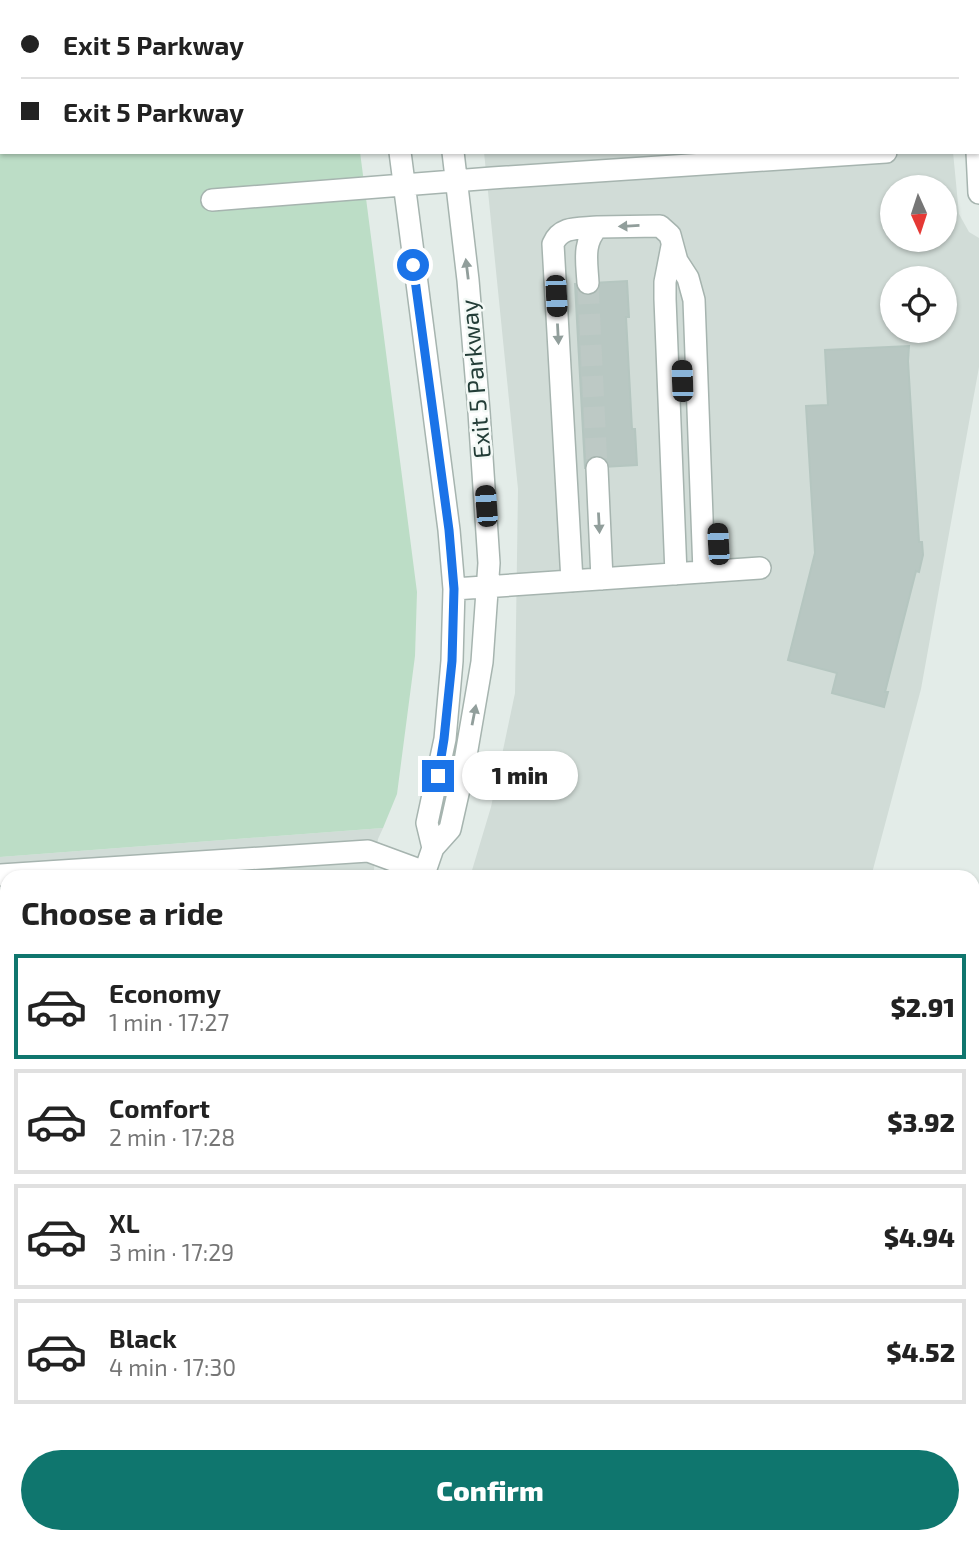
<!DOCTYPE html>
<html lang="en">
<head>
<meta charset="utf-8">
<style>
  :root { --surface:#fff; --page:#f6f6f6; --text:#222; --muted:#767676; --line:#e0e0e0; --accent:#0f766e }
  body { margin:0; font-family:"Exo 2",sans-serif; background:var(--page); color:var(--text); height:100vh; display:flex; flex-direction:column; font-size:26px; white-space:nowrap }
  * { box-sizing:border-box; margin:0 }
  p { font-size:23px; color:var(--muted) }
  .icon { flex:none; width:38px; height:38px; fill:none; stroke:currentColor; stroke-width:2; stroke-linecap:round; stroke-linejoin:round }
  .map { position:relative; flex:1; overflow:hidden }
  .sheet { position:absolute; left:0px; top:870px; width:980px; height:674px; display:flex; flex-direction:column; background:var(--surface); border-radius:21px 21px 0 0; box-shadow:0 2px 5px #0004 }
  .sheet>* { flex:none }
  .hud { position:absolute; left:0px; top:0px; width:980px; height:154px; box-shadow:0 2px 5px #0004; display:grid; align-content:center; height:154px; padding:0 21px; background:var(--surface) }
  .needle { width:46px; rotate:177deg }
  .fabs { position:absolute; left:880px; top:175px; display:grid; gap:14px }
  .fabs a { display:grid; place-items:center; width:77px; height:77px; border-radius:50%; background:var(--surface); box-shadow:0 2px 5px #0004; font-size:35px }
  .end { position:absolute; width:32px; height:32px; margin:-16px; border:9px solid #1a73e8; background:#fff; box-shadow:0 0 0 4px #fff }
  .from { border-radius:50% }
  .bubble { position:absolute; height:49px; border-radius:24px; background:var(--surface); box-shadow:0 2px 5px #0004; font-size:23px; font-weight:800; line-height:49px; text-align:center }
  .car { position:absolute; width:21px; height:42px; margin:-21px -10px; border-radius:9px; box-shadow:0 0 5px 2px #0007; background:linear-gradient(#222 24%,#8ab4d8 0 40%,#222 0 76%,#8ab4d8 0 86%,#222 0) }
  .hud b { display:flex; align-items:center; gap:24px; height:66px; font-size:26px }
  .hud b+b { border-top:2px solid var(--line) }
  .hud i { width:18px; height:18px; background:var(--text) }
  ul { padding:0; list-style:none }
  li { display:flex; align-items:center; gap:21px; height:105px; margin:0 14px 10px; padding:0 7px; border:4px solid var(--line); border-radius:0px }
  li div { flex:1 }
  li b { display:block; font-size:26px }
  li em { font-style:normal; font-weight:800 }
  li.selected { border-color:var(--accent) }
  li>.icon { width:63px; height:63px; stroke-width:1.5 }
  h2 { padding:0 21px; font-size:32px; line-height:84px }
  .primary-button { display:flex; gap:14px; margin-top:auto; padding:14px 21px }
  .primary-button a { flex:1; height:80px; border-radius:42px; background:var(--accent); color:#fff; font-size:28px; font-weight:800; line-height:80px; text-align:center }
  .map>svg:first-child { display:block }
  .built { fill:#d1dcd7; fill-rule:evenodd }
  .green { fill:#bcddc6 }
  .building { fill:#b8c7c2; stroke:#b5c6c0; stroke-width:2 }
  .lines { fill:none; stroke-linecap:round; stroke-linejoin:round }
  .minor-tunnel { stroke:#bdc9c5; stroke-width:21; stroke-dasharray:21 10; stroke-linecap:butt }
  .minor-casing { stroke:#a6b4af; stroke-width:24 }
  .path { stroke:#84afa4; stroke-width:4.5; stroke-dasharray:3.5 5; stroke-linecap:butt }
  .minor { stroke:#fff; stroke-width:21 }
  .oneway { fill:#919e9b }
  .route { stroke:#1a73e8; stroke-width:9 }
  .labels { text-anchor:middle; stroke-width:5; stroke-linejoin:round; paint-order:stroke }
  .street-label { font-size:24px; fill:#233d37; stroke:#f3f9f6 }
</style>
</head>
<body>
<div class="map">
<svg width="979" height="1542" viewBox="0 0 979 1542">
  <rect width="100%" height="100%" fill="#e3ece8"/>
  <path class="built" d="M469,0H943L944,2H469Z
    M484,152H953L959,214L969,232L979,238V367L921,689L871,877H470L491,807L515,693L518,489ZM892,187H945V240H892ZM892,278H945V331H892Z
    M383,828L378,839L373,877H7V1373L0,1381V857Z
    M7,1520V1536H867L868,1542H0V1527Z"/>
  <path class="green" d="M0,0H342V2H2V152H360L417,592L415,656L397,794L383,828L0,857Z
    M973,1215L979,1217V1468L973,1474Z
    M867,1537V1536L911,1537L905,1542H868Z"/>
  <path class="building" d="M630,0H741V2H630Z
    M627,281L629,317H626L632,429H635L637,465L585,468L575,284Z
    M909,346L908,361L919,542H922L923,555L919,572L916,571L885,692H888L884,707L832,693L837,673L788,660L815,553L806,406L828,405L825,350Z
    M0,1013L7,1019V1112L0,1120Z
    M310,1536H510L505,1542H305Z"/>
  <g class="lines">
    <path class="minor-tunnel" d="M588,283L597,468"/>
    <g class="minor-casing">
      <path id="minor" d="M387,0V2
        M432,0L434,2
        M574,0V2
        M803,0V2
        M967,0V2
        M400,152L449,530L454,589L452,661L445,739L427,823L433,848
        M977,152L979,193
        M212,200L492,178L886,152
        M672,246L665,282V299L676,574
        M588,283C587,263 582,242 598,227L660,226L670,235L677,261L688,278L694,300L704,572
        M597,468L602,579
        M572,581L553,244C561,225 580,229 598,227
        M454,589L760,568
        M0,875L368,851L425,872
        M423,877L433,848L450,829L464,767L482,662L489,563L479,412L468,280L453,152
        M0,1240L7,1232
        M0,1426L7,1417
        M119,1536L126,1542"/>
    </g>
    <path class="path" d="M353,0V2"/>
    <use href="#minor" class="minor"/>
  </g>
  <defs><path id="oneway-solid" d="M-6-.8H1V-3.2L6.5 0L1 3.2V.8H-6Z" transform="scale(1.75)"/></defs>
  <g class="oneway">
    <use href="#oneway-solid" transform="translate(629 226) rotate(177)"/>
    <use href="#oneway-solid" transform="translate(467 269) rotate(-97)"/>
    <use href="#oneway-solid" transform="translate(558 334) rotate(87)"/>
    <use href="#oneway-solid" transform="translate(599 523) rotate(87)"/>
    <use href="#oneway-solid" transform="translate(474 715) rotate(-79)"/>
  </g>
  <g class="lines">
    <path class="route" d="M413,265L449,530L454,589L452,661L444,739L438,776"/>
  </g>
  <g class="labels">
    <g class="street-label">
      <text transform="translate(476 379) rotate(-95)" y="8">Exit 5 Parkway</text>
    </g>
  </g>
</svg>
<div class="fabs">
<a><svg class="needle" viewBox="-14 -14 28 28"><path d="M0-13l5 13h-10z" fill="#e53935"/><path d="M0 13l5-13h-10z" fill="#767676"/></svg></a>
<a><svg class="icon" aria-label="locate" viewBox="0 0 24 24"><circle cx="12" cy="12" r="6"/><path d="M12 2v4M12 18v4M2 12h4M18 12h4"/></svg></a>
</div>
<i class="end from" style="left:413px;top:265px"></i>
<i class="end" style="left:438px;top:776px"></i>
<div class="bubble" style="left:462px;top:751px;width:116px">1 min</div>
<i class="car" style="left:556px;top:296px;rotate:177deg"></i>
<i class="car" style="left:682px;top:381px;rotate:358deg"></i>
<i class="car" style="left:486px;top:506px;rotate:356deg"></i>
<i class="car" style="left:718px;top:544px;rotate:357deg"></i>
<div class="hud">
<b><i class="from"></i>Exit 5 Parkway</b>
<b><i></i>Exit 5 Parkway</b>
</div>
<section class="sheet">
<h2>Choose a ride</h2>
<ul>
<li class="selected"><svg class="icon" aria-label="car" viewBox="0 0 24 24"><path d="M5 17H2v-5l4-1 3-4h7l3 4 3 1v5h-3M9 17h6M6 11h13"/><circle cx="7" cy="17" r="2"/><circle cx="17" cy="17" r="2"/></svg><div><b>Economy</b><p>1 min · 17:27</p></div><em>$2.91</em></li>
<li><svg class="icon" aria-label="car" viewBox="0 0 24 24"><path d="M5 17H2v-5l4-1 3-4h7l3 4 3 1v5h-3M9 17h6M6 11h13"/><circle cx="7" cy="17" r="2"/><circle cx="17" cy="17" r="2"/></svg><div><b>Comfort</b><p>2 min · 17:28</p></div><em>$3.92</em></li>
<li><svg class="icon" aria-label="car" viewBox="0 0 24 24"><path d="M5 17H2v-5l4-1 3-4h7l3 4 3 1v5h-3M9 17h6M6 11h13"/><circle cx="7" cy="17" r="2"/><circle cx="17" cy="17" r="2"/></svg><div><b>XL</b><p>3 min · 17:29</p></div><em>$4.94</em></li>
<li><svg class="icon" aria-label="car" viewBox="0 0 24 24"><path d="M5 17H2v-5l4-1 3-4h7l3 4 3 1v5h-3M9 17h6M6 11h13"/><circle cx="7" cy="17" r="2"/><circle cx="17" cy="17" r="2"/></svg><div><b>Black</b><p>4 min · 17:30</p></div><em>$4.52</em></li>
</ul>
<div class="primary-button"><a>Confirm</a></div>
</section>
</div>
</body>
</html>
